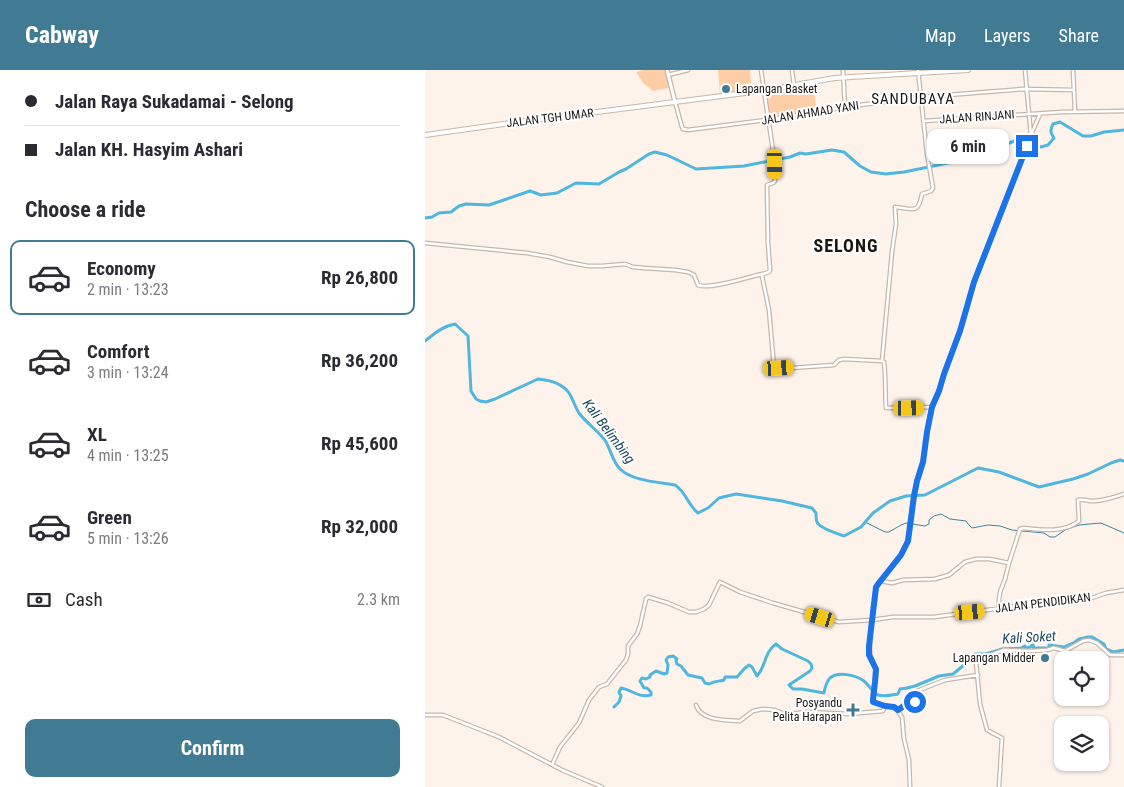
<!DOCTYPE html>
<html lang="en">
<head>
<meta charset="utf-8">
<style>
  :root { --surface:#fff; --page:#f2f2f3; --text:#2b2b33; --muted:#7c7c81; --line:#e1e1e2; --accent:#407b93 }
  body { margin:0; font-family:"Roboto Condensed",sans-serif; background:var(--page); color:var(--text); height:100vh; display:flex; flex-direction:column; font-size:19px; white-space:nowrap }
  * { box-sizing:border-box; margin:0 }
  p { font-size:16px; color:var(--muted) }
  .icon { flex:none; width:28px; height:28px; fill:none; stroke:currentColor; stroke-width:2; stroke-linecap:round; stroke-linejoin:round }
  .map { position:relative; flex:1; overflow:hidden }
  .drawer { display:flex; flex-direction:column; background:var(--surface); width:425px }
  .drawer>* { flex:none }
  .top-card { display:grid; align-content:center; height:110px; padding:0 25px; background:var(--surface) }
  .buttons { position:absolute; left:629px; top:581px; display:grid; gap:10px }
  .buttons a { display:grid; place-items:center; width:55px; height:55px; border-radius:10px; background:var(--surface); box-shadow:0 1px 4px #0004; font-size:25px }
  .end { position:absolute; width:22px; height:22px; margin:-11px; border:6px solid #1a73e8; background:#fff; box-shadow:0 0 0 2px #fff }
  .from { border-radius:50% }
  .bubble { position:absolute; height:35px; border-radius:10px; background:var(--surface); box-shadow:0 1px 4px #0004; font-size:16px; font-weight:700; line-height:35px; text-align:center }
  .car { position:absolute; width:15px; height:30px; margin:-15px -8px; border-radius:6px; box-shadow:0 0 4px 1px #0007; background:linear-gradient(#f5c518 24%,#345 0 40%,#f5c518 0 76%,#345 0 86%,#f5c518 0) }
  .top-card b { display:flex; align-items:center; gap:18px; height:48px; font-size:19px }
  .top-card b+b { border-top:1px solid var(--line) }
  .top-card i { width:12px; height:12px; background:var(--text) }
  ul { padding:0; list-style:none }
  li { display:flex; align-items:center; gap:15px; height:75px; margin:0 10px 8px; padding:0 15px; border:2px solid transparent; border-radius:10px }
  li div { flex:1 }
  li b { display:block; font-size:19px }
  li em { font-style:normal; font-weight:700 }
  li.on { border-color:var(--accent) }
  li>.icon { width:45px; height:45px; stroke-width:1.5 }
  h2 { padding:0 25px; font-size:22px; line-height:60px }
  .pay { display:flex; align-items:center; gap:12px; height:55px; padding:0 25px; font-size:19px }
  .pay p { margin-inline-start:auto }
  .cta { display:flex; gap:10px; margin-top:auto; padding:10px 25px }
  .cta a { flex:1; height:58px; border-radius:10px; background:var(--accent); color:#fff; font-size:20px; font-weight:700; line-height:58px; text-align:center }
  header { display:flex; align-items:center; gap:30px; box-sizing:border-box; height:70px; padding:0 25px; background:var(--accent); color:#fff }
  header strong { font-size:24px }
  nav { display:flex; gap:28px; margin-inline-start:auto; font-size:18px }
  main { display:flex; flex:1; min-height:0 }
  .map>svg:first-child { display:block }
  .green { fill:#fdcea6 }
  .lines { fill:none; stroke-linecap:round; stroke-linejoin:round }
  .stream { stroke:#3f86a1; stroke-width:1 }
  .river { stroke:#4eb6df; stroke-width:3 }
  .tertiary-casing { stroke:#c7b7aa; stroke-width:5 }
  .secondary-casing { stroke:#c7b7aa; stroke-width:5.5 }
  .primary-casing { stroke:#c7b7aa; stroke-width:6 }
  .tertiary { stroke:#fff; stroke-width:2.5 }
  .secondary { stroke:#fff; stroke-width:3 }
  .primary { stroke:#fff; stroke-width:4 }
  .route { stroke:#1a73e8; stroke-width:6 }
  .poi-dot { fill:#407b93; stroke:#fff; stroke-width:2 }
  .labels { text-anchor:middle; stroke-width:4; stroke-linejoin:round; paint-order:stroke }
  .poi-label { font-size:12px; fill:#1c1611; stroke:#fff; text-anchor:end }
  .street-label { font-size:12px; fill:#1c1611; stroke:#fff }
  .water-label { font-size:14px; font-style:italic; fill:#1c495a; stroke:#fff }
  .quarter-label { font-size:15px; letter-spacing:1px; fill:#1c1611; stroke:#fff }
  .district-label { font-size:18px; font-weight:bold; letter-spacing:1px; fill:#1c1611; stroke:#fff }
</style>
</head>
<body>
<header>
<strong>Cabway</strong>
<nav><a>Map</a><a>Layers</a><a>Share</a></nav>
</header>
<main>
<section class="drawer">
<div class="top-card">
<b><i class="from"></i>Jalan Raya Sukadamai - Selong</b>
<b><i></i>Jalan KH. Hasyim Ashari</b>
</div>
<h2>Choose a ride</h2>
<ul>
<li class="on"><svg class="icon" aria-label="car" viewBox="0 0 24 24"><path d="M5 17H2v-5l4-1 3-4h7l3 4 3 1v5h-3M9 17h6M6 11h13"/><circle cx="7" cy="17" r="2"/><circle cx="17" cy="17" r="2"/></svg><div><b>Economy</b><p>2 min · 13:23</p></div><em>Rp 26,800</em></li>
<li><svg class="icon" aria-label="car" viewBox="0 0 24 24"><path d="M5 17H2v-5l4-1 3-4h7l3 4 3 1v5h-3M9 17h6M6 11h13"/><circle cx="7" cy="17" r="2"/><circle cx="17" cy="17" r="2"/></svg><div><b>Comfort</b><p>3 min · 13:24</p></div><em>Rp 36,200</em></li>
<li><svg class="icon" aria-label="car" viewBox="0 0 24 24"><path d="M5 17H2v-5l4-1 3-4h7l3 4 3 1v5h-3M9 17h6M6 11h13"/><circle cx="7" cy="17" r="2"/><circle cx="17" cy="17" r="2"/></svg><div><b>XL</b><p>4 min · 13:25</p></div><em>Rp 45,600</em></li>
<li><svg class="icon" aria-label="car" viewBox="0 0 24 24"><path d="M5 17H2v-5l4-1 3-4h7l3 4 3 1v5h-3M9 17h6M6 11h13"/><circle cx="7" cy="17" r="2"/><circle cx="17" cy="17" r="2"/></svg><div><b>Green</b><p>5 min · 13:26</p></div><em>Rp 32,000</em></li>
</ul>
<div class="pay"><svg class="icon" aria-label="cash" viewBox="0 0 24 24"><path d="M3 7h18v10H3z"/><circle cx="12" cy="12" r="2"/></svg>Cash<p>2.3 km</p></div>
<div class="cta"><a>Confirm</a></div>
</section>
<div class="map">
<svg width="699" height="717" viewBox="0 0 699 717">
  <rect width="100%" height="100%" fill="#fef3eb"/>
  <path class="green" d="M219,0H240L244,18L228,21L218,13L211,2Z
    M293,0H325L326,13L319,14L320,21L295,24Z
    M388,16L392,41L345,48L341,23Z"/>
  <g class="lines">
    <path class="stream" d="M440,452L460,462H464L476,455L481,453L500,456L504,454V450L509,446L516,444L525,449L541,451L544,455L547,458L563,455L575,456L587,460L619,463L625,467H630L640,460L654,455L676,453L699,463"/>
    <path class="river" d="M0,148L7,147L14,143L26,142L34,136L41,134L64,135L105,121L116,125L132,123L151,113L174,114L194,102L201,99L224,84L230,82L242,85L271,99L319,96L365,87L375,83L381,84L407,80L419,82L435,96L446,102L461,104L479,102L562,85L575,77L589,71L598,70L607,75L616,77L623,75L629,68C625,62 625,60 628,54L635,52L658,66H666L679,62L699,60
      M0,271C9,264 18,256 30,254L43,266L46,321L51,329L55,331L61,332L70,329L113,309C124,310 137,313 144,323C148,329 150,337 154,343C162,354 174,361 181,372C186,381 188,392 195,399C207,411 234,412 250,415C261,422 263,435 273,443L283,438L294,428L311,424L357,431L387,438L391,443C391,445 391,450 392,452C394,458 413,464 419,466L436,457L448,443L465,431L481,426L500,425L553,398L574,402L614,417L648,409L663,404L686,393L695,390L699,391
      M189,637L194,632L196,626L194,622L196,618C208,620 212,628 226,625V622L222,618H219L215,611L217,608L221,609L225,607V605L231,601L239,604L242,603L243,595L241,590L243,587L248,586L252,589L251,591L252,594L256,596L263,605L277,608L280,613L284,614C291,610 294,612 299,610L300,607H312L319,599L324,595L327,597L332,606C341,597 339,582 351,574L357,579L383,591L386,594L387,598L385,601L364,615L368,619H377L399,623C400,618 401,612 405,608C413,601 431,605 439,611C444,615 447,622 453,625C460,627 467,625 473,624L475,619L482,618L490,616L514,606L528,604L539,595L542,590L550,584H561L577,579L596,578L600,576V578L606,577L607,575H608L609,578H624V575L639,577L650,572L654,569L663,567H667L679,574L681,579L688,582L699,580"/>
    <g class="tertiary-casing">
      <path id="tertiary" d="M336,0L350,94V111L348,113L342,115V117L343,173L345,200L344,202L338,204L337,206L344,240L349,297L352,299L409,295L414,290L419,289L457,291L459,292C461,307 460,323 461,338L507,337
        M367,0L369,15
        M418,0L420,37
        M648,0L650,42
        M243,5L263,0
        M250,32L257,57L258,59L263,60L349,49L420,37L497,27L598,19L649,20
        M499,51L637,42L699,41
        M606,65L615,44
        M0,173L102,183L125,187L142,192L163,196H177L200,194L208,197L219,198L250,200L263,202L269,205L273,215C284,220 324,207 337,204
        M457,291L467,182L471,154L470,137C487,138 493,146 497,124L506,121L508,118L502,84L493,0
        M455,511L467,513L478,510L510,509L524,505L540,492L551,489H564L584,493L595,459L599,458C617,460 639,463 654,451L653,430C658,429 661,430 665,431C676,432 689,427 699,424
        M573,539L575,522L580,509L584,493
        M271,635C276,651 301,650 315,651L328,641L338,639L350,640L357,643L363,644L383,642L423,644L458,641L460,636
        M473,640L478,636L490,631L492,621L520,610L553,605
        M0,645H18L74,667L137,700L177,717
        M127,695L135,677L154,653L164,630L174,617L182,614L201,590L203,584V576L212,564L215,556L221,529L223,527L243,533L264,542H271L279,539L284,535L294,514L295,512L315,522L348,533L414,552L447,550L468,547H509L592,536L621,535L664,529L681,523L699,520
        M485,717L484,690L479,669L477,647L470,637L460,636L449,632C445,622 452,611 451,601C450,594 445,589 445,582C444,561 449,540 451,519L453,513L476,485L483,471L489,424L492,411L498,392L502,362L507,337L514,321L519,304L537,255L549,212L606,66L600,0
        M574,717L577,668L562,660L555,634L551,592L552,590L579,580L607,581L622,580L629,578L640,581L658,571L664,570L672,573L685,585H699"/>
    </g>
    <g class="secondary-casing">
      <path id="secondary" d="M242,0L250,32"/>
    </g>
    <g class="primary-casing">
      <path id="primary" d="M0,65L86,53L328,22L410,8L543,0"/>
    </g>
    <use href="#tertiary" class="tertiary"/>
    <use href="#secondary" class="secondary"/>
    <use href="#primary" class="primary"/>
  </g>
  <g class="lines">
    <path class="route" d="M490,632L480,635L473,640L469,637L460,636L448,632V630L450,612L451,599L444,585V576L451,517L454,513L476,485L483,471L489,426L492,411L498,392L502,362L507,337L514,321L519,304L535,261L549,212L602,76"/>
  </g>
  <g class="poi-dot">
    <circle cx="301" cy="19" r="5"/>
    <circle cx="620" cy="588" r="5"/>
    <path d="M425.5 632.5h5v5h5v5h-5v5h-5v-5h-5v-5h5z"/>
  </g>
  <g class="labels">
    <g class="poi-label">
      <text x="311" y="23" text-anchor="start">Lapangan Basket</text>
      <text x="610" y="592">Lapangan Midder</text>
      <text x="417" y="637">Posyandu<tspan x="417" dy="14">Pelita Harapan</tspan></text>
    </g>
    <g class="street-label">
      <text transform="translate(385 43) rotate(-9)" y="4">JALAN AHMAD YANI</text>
      <text transform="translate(552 47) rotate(-4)" y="4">JALAN RINJANI</text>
      <text transform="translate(125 48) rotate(-7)" y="4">JALAN TGH UMAR</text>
      <text transform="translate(618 533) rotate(-7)" y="4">JALAN PENDIDIKAN</text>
    </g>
    <g class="water-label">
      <text transform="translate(184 361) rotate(53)" y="5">Kali Belimbing</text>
      <text transform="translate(604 567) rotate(-3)" y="5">Kali Soket</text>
    </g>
    <g class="quarter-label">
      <text x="488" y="34">SANDUBAYA</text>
    </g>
    <g class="district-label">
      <text x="421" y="182">SELONG</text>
    </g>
  </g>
</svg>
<div class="buttons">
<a><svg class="icon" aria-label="locate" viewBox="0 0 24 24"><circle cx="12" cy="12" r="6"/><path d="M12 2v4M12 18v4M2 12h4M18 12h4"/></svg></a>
<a><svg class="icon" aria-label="layers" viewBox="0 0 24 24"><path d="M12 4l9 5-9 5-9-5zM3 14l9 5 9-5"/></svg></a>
</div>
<i class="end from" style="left:490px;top:632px"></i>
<i class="end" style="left:602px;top:76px"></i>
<div class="bubble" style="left:502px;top:59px;width:82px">6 min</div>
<i class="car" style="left:350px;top:94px;rotate:179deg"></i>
<i class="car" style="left:354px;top:298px;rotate:87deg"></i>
<i class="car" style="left:484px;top:338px;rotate:89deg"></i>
<i class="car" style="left:545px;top:542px;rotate:85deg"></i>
<i class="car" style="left:395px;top:547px;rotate:287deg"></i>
</div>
</main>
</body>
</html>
